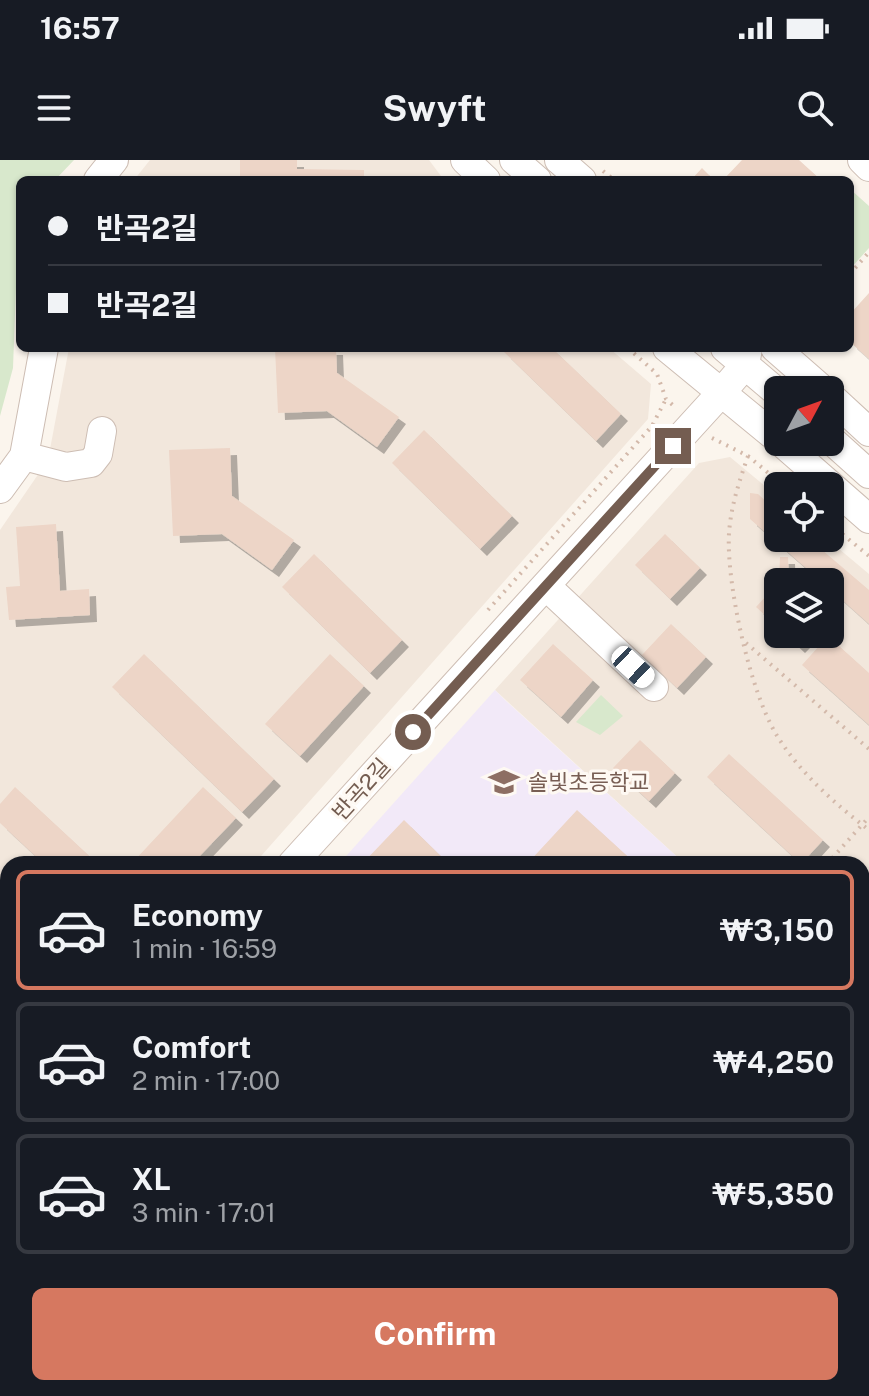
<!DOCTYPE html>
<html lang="en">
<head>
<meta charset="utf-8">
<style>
  :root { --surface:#171b24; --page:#20242c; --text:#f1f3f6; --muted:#9ea1a6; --line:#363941; --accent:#d67860 }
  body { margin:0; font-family:"Public Sans","Noto Sans KR",sans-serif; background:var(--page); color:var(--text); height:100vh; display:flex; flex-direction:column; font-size:30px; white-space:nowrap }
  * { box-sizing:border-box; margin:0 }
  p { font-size:26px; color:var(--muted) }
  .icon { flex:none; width:44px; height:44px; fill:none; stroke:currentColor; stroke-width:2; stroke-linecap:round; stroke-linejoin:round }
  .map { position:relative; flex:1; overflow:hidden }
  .panel { position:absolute; left:0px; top:696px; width:870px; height:540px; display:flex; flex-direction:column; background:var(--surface); border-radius:24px 24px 0 0; box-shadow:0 2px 6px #0004 }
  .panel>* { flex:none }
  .top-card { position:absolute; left:16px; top:16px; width:838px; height:176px; border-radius:12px; box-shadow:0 2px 6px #0004; display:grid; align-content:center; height:176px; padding:0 32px; background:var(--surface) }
  .needle { width:52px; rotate:49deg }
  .controls { position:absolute; left:764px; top:216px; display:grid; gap:16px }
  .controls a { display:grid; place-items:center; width:80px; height:80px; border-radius:12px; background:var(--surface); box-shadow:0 2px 6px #0004; font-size:40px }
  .end { position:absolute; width:36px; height:36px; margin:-18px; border:10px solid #745d51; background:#fff; box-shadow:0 0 0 4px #fff }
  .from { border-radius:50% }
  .car { position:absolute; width:24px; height:48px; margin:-24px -12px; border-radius:10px; box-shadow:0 0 6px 2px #0007; background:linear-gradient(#fff 24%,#345 0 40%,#fff 0 76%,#345 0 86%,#fff 0) }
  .top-card b { display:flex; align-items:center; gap:28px; height:76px; font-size:30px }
  .top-card b+b { border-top:2px solid var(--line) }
  .top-card i { width:20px; height:20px; background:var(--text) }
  ul { padding:14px 0 0; list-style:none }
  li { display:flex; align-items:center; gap:24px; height:120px; margin:0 16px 12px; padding:0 16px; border:4px solid var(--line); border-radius:12px }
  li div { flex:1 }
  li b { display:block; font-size:30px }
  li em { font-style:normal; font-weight:700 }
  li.active { border-color:var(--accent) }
  li>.icon { width:72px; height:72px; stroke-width:1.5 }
  .primary-button { display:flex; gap:16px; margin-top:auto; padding:16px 32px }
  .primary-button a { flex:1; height:92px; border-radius:12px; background:var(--accent); color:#fff; font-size:32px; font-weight:700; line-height:92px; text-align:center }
  .status { display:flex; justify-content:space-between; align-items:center; height:56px; padding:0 40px; background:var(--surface); direction:ltr }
  .status svg { height:22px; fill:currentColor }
  header { display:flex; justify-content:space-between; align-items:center; height:104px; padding:0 32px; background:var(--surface); font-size:36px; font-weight:700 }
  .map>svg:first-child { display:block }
  .residential { fill:#f2e7dc; fill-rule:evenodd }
  .education { fill:#f2e9f8 }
  .green { fill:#d8e8cc }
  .building { fill:#edd5c7; filter:url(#shadow) }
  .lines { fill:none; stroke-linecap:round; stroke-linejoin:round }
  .minor-casing { stroke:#cdbdb3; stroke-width:30 }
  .path { stroke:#d3b9aa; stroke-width:4; stroke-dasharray:2 6; stroke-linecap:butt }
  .minor { stroke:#fff; stroke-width:28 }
  .route { stroke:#745d51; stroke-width:10 }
  .labels { text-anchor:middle; stroke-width:6; stroke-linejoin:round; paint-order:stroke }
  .education-label { font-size:22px; fill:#785e54; stroke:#fef9f3; text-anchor:start }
  .street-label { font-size:22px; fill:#745d51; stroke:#fef9f3 }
</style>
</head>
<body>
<div class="status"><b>16:57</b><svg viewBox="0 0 49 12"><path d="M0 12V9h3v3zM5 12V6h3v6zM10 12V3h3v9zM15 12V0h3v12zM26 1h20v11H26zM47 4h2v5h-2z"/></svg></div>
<header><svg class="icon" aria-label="menu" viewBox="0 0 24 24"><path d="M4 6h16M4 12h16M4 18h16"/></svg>Swyft<svg class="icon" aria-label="search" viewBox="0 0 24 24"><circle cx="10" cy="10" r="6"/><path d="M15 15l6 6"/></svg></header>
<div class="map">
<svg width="869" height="1236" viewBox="0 0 869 1236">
  <defs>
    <filter id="shadow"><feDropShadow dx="7" dy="7" stdDeviation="0" flood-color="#0004"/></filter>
  </defs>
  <rect width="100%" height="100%" fill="#fbf5ed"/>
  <path class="residential" d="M150,0H429L444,20H134Z
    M69,188H609L651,224L648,259L254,704H8V736L0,729V370L48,300Z
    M730,297L778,337V378H826L869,414V984L862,977V704H685L495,530L699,303ZM778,422H830V474H778Z"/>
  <path class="education" d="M495,530L506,541L685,704H339Z"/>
  <path class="green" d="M0,0H74L55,20H20L13,208L0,256Z
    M850,29L869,46V88L850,109Z
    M601,535L623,556L600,575L576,562Z
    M0,782L8,789V824L0,818Z
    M862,977L869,984V1236H269L274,1228H862Z"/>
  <path class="building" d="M240,0H297V9L364,10V20H240Z
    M742,0H799L821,20H723Z
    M702,8L714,20H691Z
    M869,133V199L850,182V154Z
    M275,188H336L337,213L399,257L377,287L327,251L278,253Z
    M508,188H552L621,254L596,281L504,192Z
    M424,270L512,356L480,389L392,303Z
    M230,288L232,336L294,380L272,410L222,374L173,376L169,290Z
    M750,333L758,334L778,352V378H808L869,430V464L830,429V422H822L750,359Z
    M56,364L60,431L89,429L90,455L9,460L6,427L20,426L16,367Z
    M665,374L700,408L670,439L635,405Z
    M314,394L402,480L370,513L282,427Z
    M780,397H788L789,419L793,422H779Z
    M778,423V467L756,447Z
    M671,464L706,497L677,528L642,495Z
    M785,474H810L798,486Z
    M828,476L869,513V565L802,505Z
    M553,484L593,520L561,557L520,520Z
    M144,494L274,619L242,652L112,527Z
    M330,494L364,526L300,596L265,564Z
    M640,580L675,613L649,641L613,608Z
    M729,594L823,680L801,704L707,617Z
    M15,627L98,704H44L0,663V644Z
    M203,627L236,658L192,704H135L133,702Z
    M577,650L636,704H527Z
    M404,660L449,704H362Z
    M862,816L869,822V862L862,856Z
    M869,925V954L862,948V933Z
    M17,1228H54L53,1236H15Z
    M172,1228H193L210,1236H166Z"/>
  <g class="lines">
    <g class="minor-casing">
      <path id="minor" d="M465,0L486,20
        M514,0L537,20
        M559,0L582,20
        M862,0L869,7
        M98,20L114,0
        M667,188L778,279
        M725,188L778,233
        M775,188L823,230
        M830,236L869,272
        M830,279L869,314
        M781,282L869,359
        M24,296L66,307L91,303L98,294L102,271
        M0,329L24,296L44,188
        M546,426L654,527
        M292,704L720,234L745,205L748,188
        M0,754L8,761
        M0,894L8,902
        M0,1003L8,1006
        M0,1071L8,1051
        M0,1114L8,1116
        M70,1236L71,1228
        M156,1236L157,1228"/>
    </g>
    <path class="path" d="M603,11L614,20
      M850,114L869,92
      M628,188L657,214L666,239L675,247
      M712,278L748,296L784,326
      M748,296C739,322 731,346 729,373C726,423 750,531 776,574C798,611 835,644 869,670
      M830,364L869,396
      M488,450L652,266L666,239
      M746,483L869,589
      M827,704L869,657
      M0,976L8,961
      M812,1236L813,1228"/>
    <use href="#minor" class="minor"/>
  </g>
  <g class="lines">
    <path class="route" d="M413,572L673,286"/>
  </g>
  <defs>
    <g id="school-bare" transform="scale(2.4)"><path d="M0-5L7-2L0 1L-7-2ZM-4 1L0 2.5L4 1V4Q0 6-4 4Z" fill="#8d6e63" stroke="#fef9f3" stroke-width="2.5" paint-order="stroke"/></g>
  </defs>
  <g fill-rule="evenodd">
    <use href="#school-bare" x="504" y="622"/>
  </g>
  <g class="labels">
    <g class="education-label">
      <text x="528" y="630">솔빛초등학교</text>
    </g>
    <g class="street-label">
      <text transform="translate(361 629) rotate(-48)" y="8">반곡2길</text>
    </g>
  </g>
</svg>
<div class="controls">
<a><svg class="needle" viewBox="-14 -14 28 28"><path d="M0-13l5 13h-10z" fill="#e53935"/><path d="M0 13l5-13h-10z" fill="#9ea1a6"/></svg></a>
<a><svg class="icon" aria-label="locate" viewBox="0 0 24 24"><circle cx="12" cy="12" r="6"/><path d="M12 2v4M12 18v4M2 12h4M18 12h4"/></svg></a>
<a><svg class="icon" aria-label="layers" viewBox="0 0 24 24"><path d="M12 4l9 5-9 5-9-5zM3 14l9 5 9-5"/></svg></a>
</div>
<i class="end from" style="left:413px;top:572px"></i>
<i class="end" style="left:673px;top:286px"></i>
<i class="car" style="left:633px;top:507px;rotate:133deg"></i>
<div class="top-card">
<b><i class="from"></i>반곡2길</b>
<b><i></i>반곡2길</b>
</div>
<section class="panel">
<ul>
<li class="active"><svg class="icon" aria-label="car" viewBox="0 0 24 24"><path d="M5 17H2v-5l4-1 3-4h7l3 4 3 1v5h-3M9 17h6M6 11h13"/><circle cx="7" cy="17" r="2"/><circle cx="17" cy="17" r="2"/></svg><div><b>Economy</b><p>1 min · 16:59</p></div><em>₩3,150</em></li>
<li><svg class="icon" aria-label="car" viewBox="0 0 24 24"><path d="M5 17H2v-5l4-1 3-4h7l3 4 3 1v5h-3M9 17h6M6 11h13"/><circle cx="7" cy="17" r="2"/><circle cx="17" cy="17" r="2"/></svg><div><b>Comfort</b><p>2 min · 17:00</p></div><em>₩4,250</em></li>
<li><svg class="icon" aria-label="car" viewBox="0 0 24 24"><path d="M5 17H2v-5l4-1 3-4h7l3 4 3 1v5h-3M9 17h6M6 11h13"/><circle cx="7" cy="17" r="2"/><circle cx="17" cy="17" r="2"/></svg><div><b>XL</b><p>3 min · 17:01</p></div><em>₩5,350</em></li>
</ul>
<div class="primary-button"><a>Confirm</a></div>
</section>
</div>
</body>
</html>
